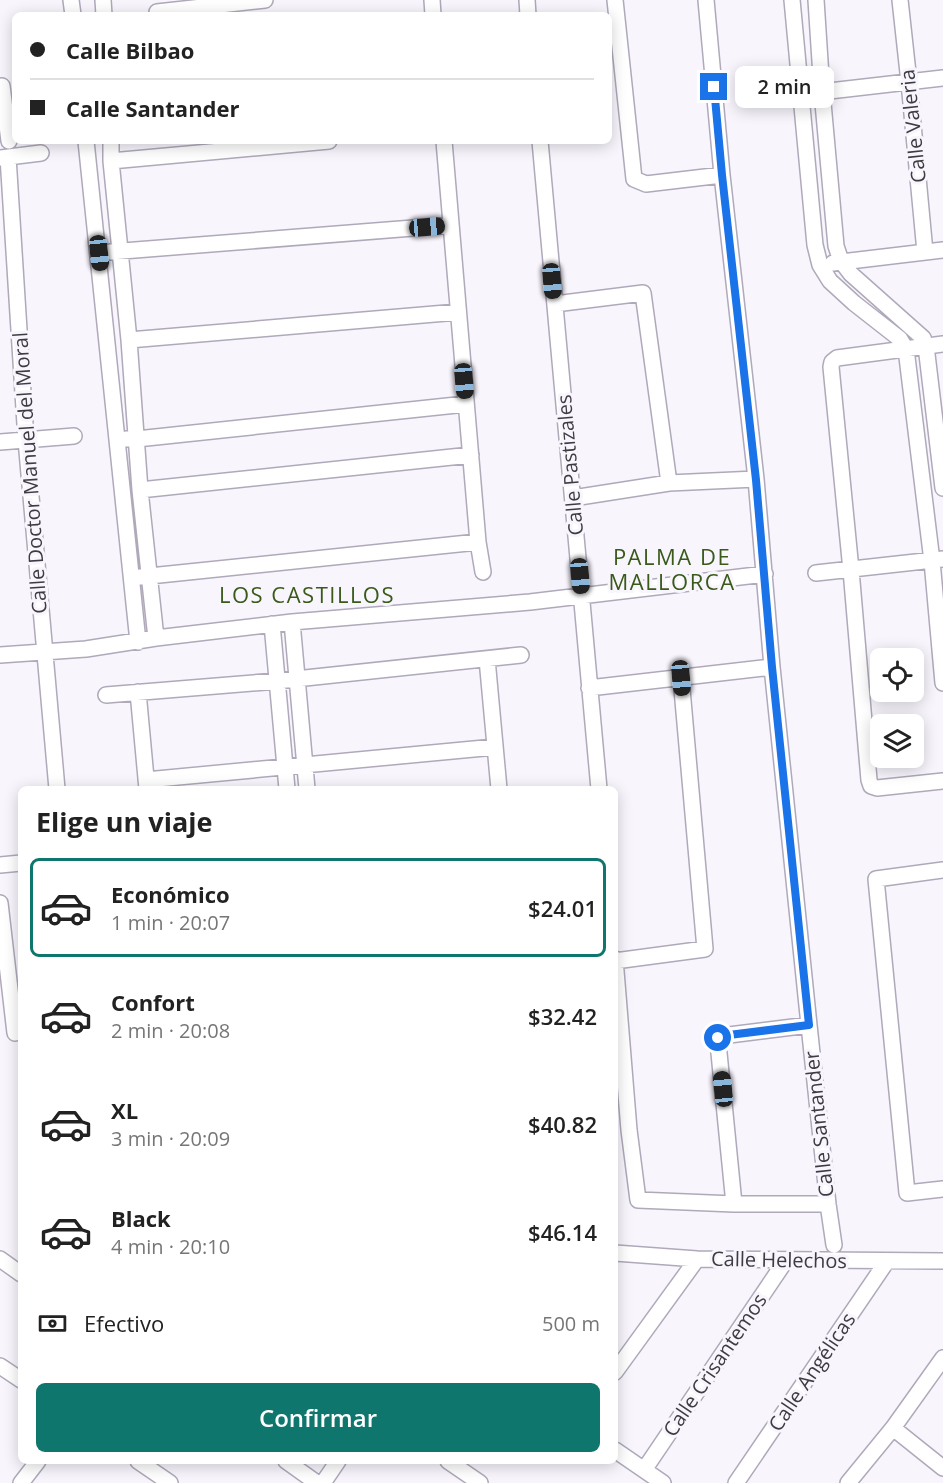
<!DOCTYPE html>
<html lang="es">
<head>
<meta charset="utf-8">
<style>
  :root { --surface:#fff; --page:#f6f6f6; --text:#222; --muted:#767676; --line:#e0e0e0; --accent:#0f766e }
  body { margin:0; font-family:"Open Sans",sans-serif; background:var(--page); color:var(--text); height:100vh; display:flex; flex-direction:column; font-size:22px; white-space:nowrap }
  * { box-sizing:border-box; margin:0 }
  p { font-size:20px; color:var(--muted) }
  .icon { flex:none; width:33px; height:33px; fill:none; stroke:currentColor; stroke-width:2; stroke-linecap:round; stroke-linejoin:round }
  .map { position:relative; flex:1; overflow:hidden }
  .details { position:absolute; left:18px; top:786px; width:600px; height:678px; display:flex; flex-direction:column; background:var(--surface); border-radius:9px; box-shadow:0 3px 15px #0003 }
  .details>* { flex:none }
  .banner { position:absolute; left:12px; top:12px; width:600px; height:132px; border-radius:9px; box-shadow:0 3px 15px #0003; display:grid; align-content:center; height:132px; padding:0 18px; background:var(--surface) }
  .fabs { position:absolute; left:870px; top:648px; display:grid; gap:12px }
  .fabs a { display:grid; place-items:center; width:54px; height:54px; border-radius:9px; background:var(--surface); box-shadow:0 3px 15px #0003; font-size:30px }
  .end { position:absolute; width:27px; height:27px; margin:-14px; border:8px solid #1a73e8; background:#fff; box-shadow:0 0 0 3px #fff }
  .from { border-radius:50% }
  .bubble { position:absolute; height:42px; border-radius:9px; background:var(--surface); box-shadow:0 3px 15px #0003; font-size:20px; font-weight:600; line-height:42px; text-align:center }
  .car { position:absolute; width:18px; height:36px; margin:-18px -9px; border-radius:8px; box-shadow:0 0 4px 2px #0007; background:linear-gradient(#222 24%,#8ab4d8 0 40%,#222 0 76%,#8ab4d8 0 86%,#222 0) }
  .banner b { display:flex; align-items:center; gap:21px; height:57px; font-size:22px }
  .banner b+b { border-top:2px solid var(--line) }
  .banner i { width:15px; height:15px; background:var(--text) }
  ul { padding:0; list-style:none }
  li { display:flex; align-items:center; gap:18px; height:99px; margin:0 12px 9px; padding:0 6px; border:3px solid transparent; border-radius:9px }
  li div { flex:1 }
  li b { display:block; font-size:22px }
  li em { font-style:normal; font-weight:600 }
  li.active { border-color:var(--accent) }
  li>.icon { width:54px; height:54px; stroke-width:1.5 }
  h2 { padding:0 18px; font-size:27px; line-height:72px }
  .pay { display:flex; align-items:center; gap:15px; height:66px; padding:0 18px; font-size:22px }
  .pay p { margin-inline-start:auto }
  .action { display:flex; gap:12px; margin-top:auto; padding:12px 18px }
  .action a { flex:1; height:69px; border-radius:9px; background:var(--accent); color:#fff; font-size:24px; font-weight:600; line-height:69px; text-align:center }
  .map>svg:first-child { display:block }
  .lines { fill:none; stroke-linecap:round; stroke-linejoin:round }
  .minor-casing { stroke:#afa9ba; stroke-width:18 }
  .minor { stroke:#fff; stroke-width:15 }
  .route { stroke:#1a73e8; stroke-width:8 }
  .labels { text-anchor:middle; stroke-width:6; stroke-linejoin:round; paint-order:stroke }
  .street-label { font-size:20px; fill:#3e3b42; stroke:#f8f5fd }
  .quarter-label { font-size:22px; letter-spacing:1.5px; fill:#395a19; stroke:#f8f5fd }
</style>
</head>
<body>
<div class="map">
<svg width="943" height="1483" viewBox="0 0 943 1483">
  <rect width="100%" height="100%" fill="#f8f5fd"/>
  <g class="lines">
    <g class="minor-casing">
      <path id="minor" d="M71,0L73,15
        M103,0L104,15
        M432,0L433,15
        M527,0L528,15
        M615,0L634,179L646,184L722,175
        M706,0L722,175L756,479L772,667L809,1025L828,1204L834,1245
        M792,0L815,245L820,265L830,281L854,303L900,339L906,349L932,561L943,683
        M816,0L822,92L836,246L841,261L851,274L923,338L926,346L943,488
        M900,0L909,82L925,252
        M157,15V12L265,0
        M2,86L9,141
        M812,93L943,78
        M86,141L138,642
        M111,141V161L129,340L140,490L156,638
        M444,141L478,542L483,572
        M540,141L599,789
        M8,157L26,440L57,789
        M0,158L41,153
        M111,161L329,141
        M110,252L451,225
        M833,263L943,250
        M555,304L643,293L669,483
        M129,340L458,312
        M943,344L837,358L832,362L831,367L851,570L869,780L871,786L877,788L943,781
        M126,439H137L466,404
        M0,442L74,436
        M140,490L471,455
        M573,498L669,483L756,479
        M816,573L943,559
        M140,577L478,542
        M292,622L307,789
        M272,624L287,789
        M0,655L86,649L156,638L292,622L530,602L765,574
        M487,659L499,789
        M589,688L772,667
        M138,692L147,789
        M106,695L277,681L521,655
        M146,780L495,747
        M0,865L21,863
        M943,870L876,879L907,1193L943,1189
        M0,903L15,1033
        M615,959L629,1130L638,1200L734,1204H828
        M615,961L705,949L681,678
        M734,1204L718,1043L719,1038L721,1036L809,1025
        M615,1253L697,1259L943,1261
        M0,1259L21,1274
        M0,1366L21,1380
        M615,1372L697,1259
        M893,1428L943,1468
        M615,1450L663,1483
        M138,1461L170,1483
        M286,1461L317,1483
        M448,1461L480,1483
        M644,1470L786,1260
        M21,1483L38,1461
        M323,1483L338,1461
        M736,1483L887,1261
        M848,1483L893,1428L943,1358"/>
    </g>
    <use href="#minor" class="minor"/>
  </g>
  <g class="lines">
    <path class="route" d="M714,87L722,175L756,480L772,667L809,1025L721,1036L718,1038"/>
  </g>
  <g class="labels">
    <g class="street-label">
      <text transform="translate(913 126) rotate(-96)" y="7">Calle Valeria</text>
      <text transform="translate(570 465) rotate(-95)" y="7">Calle Pastizales</text>
      <text transform="translate(30 473) rotate(-94)" y="7">Calle Doctor Manuel del Moral</text>
      <text transform="translate(819 1124) rotate(-96)" y="7">Calle Santander</text>
      <text transform="translate(779 1260) rotate(1)" y="7">Calle Helechos</text>
      <text transform="translate(715 1365) rotate(-56)" y="7">Calle Crisantemos</text>
      <text transform="translate(812 1372) rotate(-56)" y="7">Calle Angélicas</text>
    </g>
    <g class="quarter-label">
      <text x="672" y="565">PALMA DE<tspan x="672" dy="25">MALLORCA</tspan></text>
      <text x="307" y="603">LOS CASTILLOS</text>
    </g>
  </g>
</svg>
<div class="fabs">
<a><svg class="icon" aria-label="locate" viewBox="0 0 24 24"><circle cx="12" cy="12" r="6"/><path d="M12 2v4M12 18v4M2 12h4M18 12h4"/></svg></a>
<a><svg class="icon" aria-label="layers" viewBox="0 0 24 24"><path d="M12 4l9 5-9 5-9-5zM3 14l9 5 9-5"/></svg></a>
</div>
<i class="end from" style="left:718px;top:1038px"></i>
<i class="end" style="left:714px;top:87px"></i>
<div class="bubble" style="left:735px;top:66px;width:99px">2 min</div>
<i class="car" style="left:427px;top:227px;rotate:85deg"></i>
<i class="car" style="left:99px;top:253px;rotate:174deg"></i>
<i class="car" style="left:552px;top:281px;rotate:175deg"></i>
<i class="car" style="left:464px;top:381px;rotate:175deg"></i>
<i class="car" style="left:580px;top:576px;rotate:175deg"></i>
<i class="car" style="left:681px;top:678px;rotate:175deg"></i>
<i class="car" style="left:723px;top:1089px;rotate:354deg"></i>
<div class="banner">
<b><i class="from"></i>Calle Bilbao</b>
<b><i></i>Calle Santander</b>
</div>
<section class="details">
<h2>Elige un viaje</h2>
<ul>
<li class="active"><svg class="icon" aria-label="car" viewBox="0 0 24 24"><path d="M5 17H2v-5l4-1 3-4h7l3 4 3 1v5h-3M9 17h6M6 11h13"/><circle cx="7" cy="17" r="2"/><circle cx="17" cy="17" r="2"/></svg><div><b>Económico</b><p>1 min · 20:07</p></div><em>$24.01</em></li>
<li><svg class="icon" aria-label="car" viewBox="0 0 24 24"><path d="M5 17H2v-5l4-1 3-4h7l3 4 3 1v5h-3M9 17h6M6 11h13"/><circle cx="7" cy="17" r="2"/><circle cx="17" cy="17" r="2"/></svg><div><b>Confort</b><p>2 min · 20:08</p></div><em>$32.42</em></li>
<li><svg class="icon" aria-label="car" viewBox="0 0 24 24"><path d="M5 17H2v-5l4-1 3-4h7l3 4 3 1v5h-3M9 17h6M6 11h13"/><circle cx="7" cy="17" r="2"/><circle cx="17" cy="17" r="2"/></svg><div><b>XL</b><p>3 min · 20:09</p></div><em>$40.82</em></li>
<li><svg class="icon" aria-label="car" viewBox="0 0 24 24"><path d="M5 17H2v-5l4-1 3-4h7l3 4 3 1v5h-3M9 17h6M6 11h13"/><circle cx="7" cy="17" r="2"/><circle cx="17" cy="17" r="2"/></svg><div><b>Black</b><p>4 min · 20:10</p></div><em>$46.14</em></li>
</ul>
<div class="pay"><svg class="icon" aria-label="cash" viewBox="0 0 24 24"><path d="M3 7h18v10H3z"/><circle cx="12" cy="12" r="2"/></svg>Efectivo<p>500 m</p></div>
<div class="action"><a>Confirmar</a></div>
</section>
</div>
</body>
</html>
